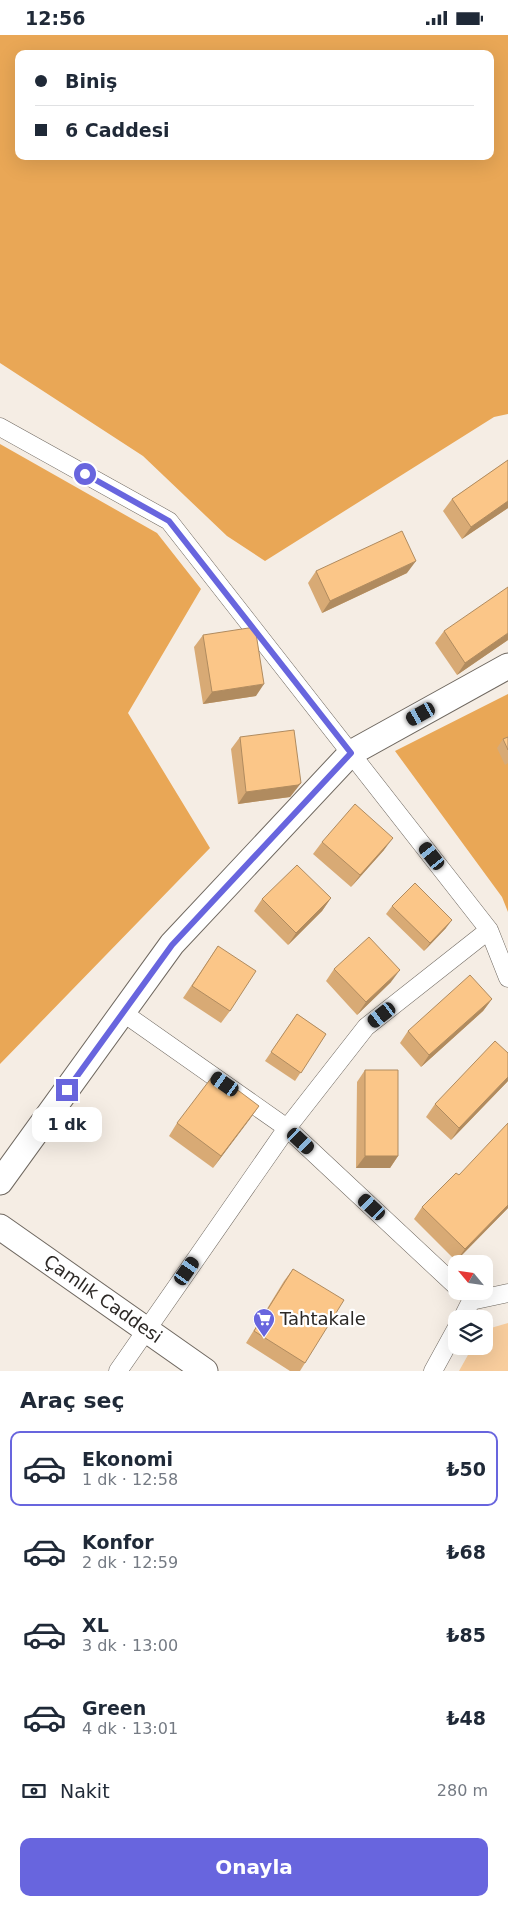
<!DOCTYPE html>
<html lang="tr">
<head>
<meta charset="utf-8">
<style>
  :root { --surface:#fff; --page:#f2f2f3; --text:#1f2937; --muted:#747a83; --line:#e0e1e3; --accent:#6865de }
  body { margin:0; font-family:"DejaVu Sans",sans-serif; background:var(--page); color:var(--text); height:100vh; display:flex; flex-direction:column; font-size:19px; white-space:nowrap }
  * { box-sizing:border-box; margin:0 }
  p { font-size:16px; color:var(--muted) }
  .icon { flex:none; width:28px; height:28px; fill:none; stroke:currentColor; stroke-width:2; stroke-linecap:round; stroke-linejoin:round }
  .map { position:relative; height:1336px; overflow:hidden }
  .details { display:flex; flex-direction:column; background:var(--surface); flex:1 }
  .details>* { flex:none }
  .guide { position:absolute; left:15px; top:15px; width:479px; height:110px; border-radius:10px; box-shadow:0 5px 20px #0002; display:grid; align-content:center; height:110px; padding:0 20px; background:var(--surface) }
  .needle { width:32px; rotate:299deg }
  .buttons { position:absolute; left:448px; top:1220px; display:grid; gap:10px }
  .buttons a { display:grid; place-items:center; width:45px; height:45px; border-radius:10px; background:var(--surface); box-shadow:0 5px 20px #0002; font-size:25px }
  .end { position:absolute; width:22px; height:22px; margin:-11px; border:6px solid #6865de; background:#fff; box-shadow:0 0 0 2px #fff }
  .from { border-radius:50% }
  .bubble { position:absolute; height:35px; border-radius:10px; background:var(--surface); box-shadow:0 5px 20px #0002; font-size:16px; font-weight:700; line-height:35px; text-align:center }
  .car { position:absolute; width:15px; height:30px; margin:-15px -8px; border-radius:6px; box-shadow:0 0 4px 1px #0007; background:linear-gradient(#222 24%,#8ab4d8 0 40%,#222 0 76%,#8ab4d8 0 86%,#222 0) }
  .guide b { display:flex; align-items:center; gap:18px; height:48px; font-size:19px }
  .guide b+b { border-top:1px solid var(--line) }
  .guide i { width:12px; height:12px; background:var(--text) }
  ul { padding:0; list-style:none }
  li { display:flex; align-items:center; gap:15px; height:75px; margin:0 10px 8px; padding:0 10px; border:2px solid transparent; border-radius:10px }
  li div { flex:1 }
  li b { display:block; font-size:19px }
  li em { font-style:normal; font-weight:700 }
  li.active { border-color:var(--accent) }
  li>.icon { width:45px; height:45px; stroke-width:1.5 }
  h2 { padding:0 20px; font-size:22px; line-height:60px }
  .pay { display:flex; align-items:center; gap:12px; height:55px; padding:0 20px; font-size:19px }
  .pay p { margin-inline-start:auto }
  .cta { display:flex; gap:10px; margin-top:auto; padding:10px 20px }
  .cta a { flex:1; height:58px; border-radius:10px; background:var(--accent); color:#fff; font-size:20px; font-weight:700; line-height:58px; text-align:center }
  .status { display:flex; justify-content:space-between; align-items:center; height:35px; padding:0 25px; background:var(--surface); direction:ltr }
  .status svg { height:14px; fill:currentColor }
  .map>svg:first-child { display:block }
  .green { fill:#f8cd9d }
  .forest { fill:#e9a756; fill-rule:evenodd }
  .lines { fill:none; stroke-linecap:round; stroke-linejoin:round }
  .street-casing { stroke:#6f6860; stroke-width:19 }
  .secondary-casing { stroke:#6f6860; stroke-width:27 }
  .street { stroke:#fff; stroke-width:18 }
  .secondary { stroke:#fff; stroke-width:25 }
  .wall { fill:#d8aa75 }
  .shaded-wall { fill:#b08b5f }
  .building { fill:#fbc688; stroke:#b08b5f }
  .route { stroke:#6865de; stroke-width:6 }
  .labels { text-anchor:middle; stroke-width:4.5; stroke-linejoin:round; paint-order:stroke }
  .street-label { font-size:18px; fill:#2c2825; stroke:#fff }
  .poi-label { font-size:18px; fill:#2c2825; stroke:#fff; text-anchor:start }
</style>
</head>
<body>
<div class="status"><b>12:56</b><svg viewBox="0 0 49 12"><path d="M0 12V9h3v3zM5 12V6h3v6zM10 12V3h3v9zM15 12V0h3v12zM26 1h20v11H26zM47 4h2v5h-2z"/></svg></div>
<div class="map">
<svg width="508" height="1336" viewBox="0 0 508 1336">
  <rect width="100%" height="100%" fill="#f5ede4"/>
  <path class="green" d="M508,1288V1336H459L473,1311H484V1295Z"/>
  <path class="forest" d="M0,0H508V379L494,382L265,526L227,501L143,421L0,328ZM19,19H490V121H19Z
    M0,409L157,498L201,554L128,678L210,813L0,1029Z
    M508,659V877L502,862L395,716Z"/>
  <g class="lines">
    <g class="street-casing">
      <path id="street" d="M0,392L169,486L489,895L508,943
        M122,977L287,1093L456,1251
        M462,1284L471,1266L508,1258
        M118,1336L287,1093L366,992L489,895
        M433,1336L456,1294"/>
    </g>
    <g class="secondary-casing">
      <path id="secondary" d="M0,1147L172,909L351,718L508,631
        M0,1192L205,1336"/>
    </g>
    <use href="#street" class="street"/>
    <use href="#secondary" class="secondary"/>
  </g>
  <path class="wall" d="M508,425V473L462,504L443,476L452,464Z
    M316,536L407,538L322,578L308,548Z
    M444,596L508,605L457,640L435,608Z
    M203,600L256,661L203,669L194,612Z
    M240,702L301,748L290,762L238,769L231,714Z
    M508,702V728L505,730L497,713L503,704Z
    M322,807L384,815L351,852L313,819Z
    M331,863L322,876L288,910L254,876L262,864Z
    M392,871L446,893L424,916L386,879Z
    M218,911L230,976L221,988L183,963Z
    M334,934L391,947L357,980L326,946Z
    M492,964L483,976L421,1032L400,1008L408,996Z
    M297,979L326,999L295,1046L265,1026Z
    M365,1035L398,1121L390,1133H356L357,1047Z
    M508,1046L451,1105L426,1082L435,1069Z
    M259,1071L213,1133L169,1101L177,1088Z
    M459,1140L508,1173L456,1226L414,1184L422,1172Z
    M293,1234L305,1328L300,1336H290L246,1308L284,1246Z"/>
  <path class="shaded-wall" d="M508,466V473L462,504L471,492Z
    M416,526L407,538L322,578L330,566Z
    M508,598V605L457,640L465,628Z
    M264,649L256,661L203,669L212,657Z
    M301,748L290,762L238,769L246,757Z
    M393,803L384,815L351,852L360,840Z
    M331,863L322,876L288,910L296,898Z
    M452,885L446,893L424,916L430,908Z
    M400,935L391,947L357,980L366,967Z
    M492,964L483,976L421,1032L429,1020Z
    M508,1042V1046L451,1105L459,1093Z
    M259,1071L250,1084L213,1133L221,1121Z
    M365,1121H398L390,1133H356Z
    M508,1170V1173L456,1226L465,1214Z"/>
  <path class="building" d="M508,425V466L471,492L452,464Z
    M402,496L416,526L330,566L316,536Z
    M508,552V598L465,628L444,596Z
    M255,592L264,649L212,657L203,600Z
    M294,695L301,748L298,750L246,757L240,702Z
    M508,702V715L503,704Z
    M355,769L393,803L360,840L322,807Z
    M297,830L331,863L296,898L262,864Z
    M415,848L452,885L430,908L392,871Z
    M369,902L400,935L366,967L334,934Z
    M218,911L256,936L230,976L192,951Z
    M470,940L492,964L429,1020L408,996Z
    M297,979L326,999L301,1038L271,1017Z
    M495,1006L508,1018V1042L459,1093L435,1069Z
    M365,1035H398V1121H365Z
    M215,1038L259,1071L221,1121L177,1088Z
    M508,1088V1170L465,1214L422,1172L456,1138L459,1140Z
    M293,1234L344,1265L305,1328L254,1296Z"/>
  <g class="lines">
    <path class="route" d="M67,1055L172,910L351,718L169,486L85,439"/>
  </g>
  <defs>
    <g id="supermarket-pin" transform="scale(1.125)"><path d="M0 17L-7.5 6A9.5 9.5 0 1 1 7.5 6Z" fill="#6865de" stroke="#fff"/><path d="M-6-5.5h2.5l.6 2H6L4.5 2H-2.5L-4.4-4H-6ZM-1.5 3.2a1.3 1.3 0 1 0 .1 0ZM3 3.2a1.3 1.3 0 1 0 .1 0Z" fill="#fff"/></g>
  </defs>
  <g fill-rule="evenodd">
    <use href="#supermarket-pin" x="264" y="1284"/>
  </g>
  <g class="labels">
    <g class="street-label">
      <text transform="translate(103 1264) rotate(35)" y="6">Çamlık Caddesi</text>
    </g>
    <g class="poi-label">
      <text x="280" y="1290">Tahtakale</text>
    </g>
  </g>
</svg>
<div class="buttons">
<a><svg class="needle" viewBox="-14 -14 28 28"><path d="M0-13l5 13h-10z" fill="#e53935"/><path d="M0 13l5-13h-10z" fill="#747a83"/></svg></a>
<a><svg class="icon" aria-label="layers" viewBox="0 0 24 24"><path d="M12 4l9 5-9 5-9-5zM3 14l9 5 9-5"/></svg></a>
</div>
<i class="end from" style="left:85px;top:439px"></i>
<i class="end" style="left:67px;top:1055px"></i>
<div class="bubble" style="left:32px;top:1072px;width:70px">1 dk</div>
<i class="car" style="left:421px;top:679px;rotate:241deg"></i>
<i class="car" style="left:432px;top:821px;rotate:322deg"></i>
<i class="car" style="left:382px;top:980px;rotate:232deg"></i>
<i class="car" style="left:225px;top:1049px;rotate:305deg"></i>
<i class="car" style="left:301px;top:1106px;rotate:133deg"></i>
<i class="car" style="left:372px;top:1172px;rotate:313deg"></i>
<i class="car" style="left:187px;top:1236px;rotate:35deg"></i>
<div class="guide">
<b><i class="from"></i>Biniş</b>
<b><i></i>6 Caddesi</b>
</div>
</div>
<section class="details">
<h2>Araç seç</h2>
<ul>
<li class="active"><svg class="icon" aria-label="car" viewBox="0 0 24 24"><path d="M5 17H2v-5l4-1 3-4h7l3 4 3 1v5h-3M9 17h6M6 11h13"/><circle cx="7" cy="17" r="2"/><circle cx="17" cy="17" r="2"/></svg><div><b>Ekonomi</b><p>1 dk · 12:58</p></div><em>₺50</em></li>
<li><svg class="icon" aria-label="car" viewBox="0 0 24 24"><path d="M5 17H2v-5l4-1 3-4h7l3 4 3 1v5h-3M9 17h6M6 11h13"/><circle cx="7" cy="17" r="2"/><circle cx="17" cy="17" r="2"/></svg><div><b>Konfor</b><p>2 dk · 12:59</p></div><em>₺68</em></li>
<li><svg class="icon" aria-label="car" viewBox="0 0 24 24"><path d="M5 17H2v-5l4-1 3-4h7l3 4 3 1v5h-3M9 17h6M6 11h13"/><circle cx="7" cy="17" r="2"/><circle cx="17" cy="17" r="2"/></svg><div><b>XL</b><p>3 dk · 13:00</p></div><em>₺85</em></li>
<li><svg class="icon" aria-label="car" viewBox="0 0 24 24"><path d="M5 17H2v-5l4-1 3-4h7l3 4 3 1v5h-3M9 17h6M6 11h13"/><circle cx="7" cy="17" r="2"/><circle cx="17" cy="17" r="2"/></svg><div><b>Green</b><p>4 dk · 13:01</p></div><em>₺48</em></li>
</ul>
<div class="pay"><svg class="icon" aria-label="cash" viewBox="0 0 24 24"><path d="M3 7h18v10H3z"/><circle cx="12" cy="12" r="2"/></svg>Nakit<p>280 m</p></div>
<div class="cta"><a>Onayla</a></div>
</section>
</body>
</html>
